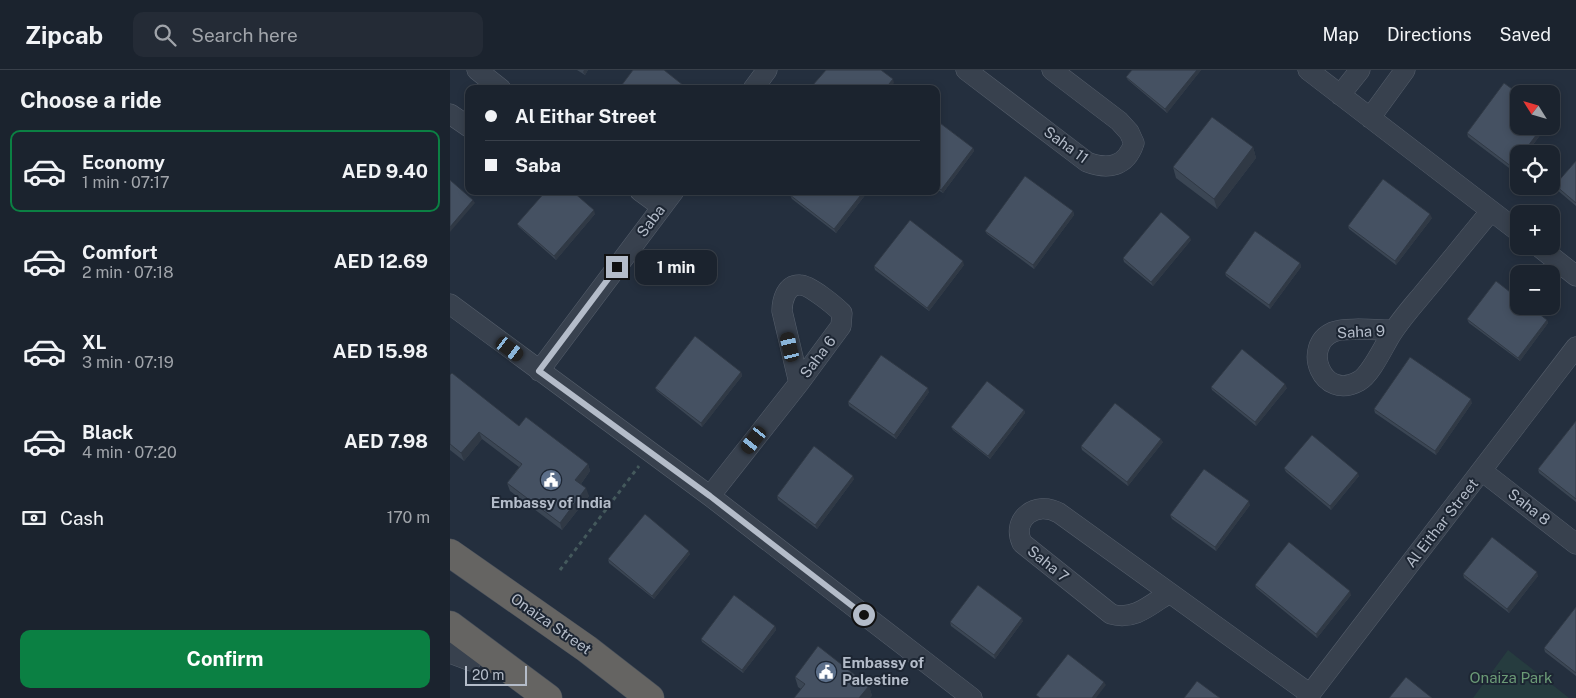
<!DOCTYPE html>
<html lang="en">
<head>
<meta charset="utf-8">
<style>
  :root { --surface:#1b232e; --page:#242b36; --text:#f1f3f6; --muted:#a0a4aa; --line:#39404a; --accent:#0b8043 }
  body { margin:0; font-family:"Public Sans",sans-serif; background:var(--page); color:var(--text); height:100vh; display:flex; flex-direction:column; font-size:19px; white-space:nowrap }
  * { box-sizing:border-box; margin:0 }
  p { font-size:16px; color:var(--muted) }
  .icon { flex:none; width:28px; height:28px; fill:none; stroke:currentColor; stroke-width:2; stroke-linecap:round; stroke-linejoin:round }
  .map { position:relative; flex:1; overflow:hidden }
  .drawer { display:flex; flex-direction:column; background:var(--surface); width:450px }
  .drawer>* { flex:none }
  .guide { position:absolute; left:15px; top:15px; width:475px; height:110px; border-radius:10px; box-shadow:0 2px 8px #0003,0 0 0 1px var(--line); display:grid; align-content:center; height:110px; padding:0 20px; background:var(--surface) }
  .needle { width:32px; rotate:307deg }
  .controls { position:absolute; left:1060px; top:15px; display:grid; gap:10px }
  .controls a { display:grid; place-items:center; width:50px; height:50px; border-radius:10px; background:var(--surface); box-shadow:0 2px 8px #0003,0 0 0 1px var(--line); font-size:25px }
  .scale { position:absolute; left:15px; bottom:12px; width:62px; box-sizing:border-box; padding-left:5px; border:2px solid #b4bcc9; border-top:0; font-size:14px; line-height:18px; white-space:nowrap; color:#b4bcc9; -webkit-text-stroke:4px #1d2633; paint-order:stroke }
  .end { position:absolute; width:22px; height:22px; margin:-11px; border:6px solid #b4bcc9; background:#111; box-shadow:0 0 0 2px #111 }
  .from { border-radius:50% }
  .bubble { position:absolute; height:35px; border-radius:10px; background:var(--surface); box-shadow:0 2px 8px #0003,0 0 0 1px var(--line); font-size:16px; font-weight:700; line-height:35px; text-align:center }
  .car { position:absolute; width:15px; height:30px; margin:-15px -8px; border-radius:6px; box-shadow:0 0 4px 1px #0007; background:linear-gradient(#222 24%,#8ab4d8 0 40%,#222 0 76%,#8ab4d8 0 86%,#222 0) }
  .guide b { display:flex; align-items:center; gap:18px; height:48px; font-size:19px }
  .guide b+b { border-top:1px solid var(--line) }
  .guide i { width:12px; height:12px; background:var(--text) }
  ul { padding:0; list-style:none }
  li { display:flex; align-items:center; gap:15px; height:82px; margin:0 10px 8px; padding:0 10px; border:2px solid transparent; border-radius:10px }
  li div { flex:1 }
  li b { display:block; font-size:19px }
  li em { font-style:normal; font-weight:700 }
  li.on { border-color:var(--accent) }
  li>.icon { width:45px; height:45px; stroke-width:1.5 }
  h2 { padding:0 20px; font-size:22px; line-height:60px }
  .pay { display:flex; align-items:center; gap:12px; height:55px; padding:0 20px; font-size:19px }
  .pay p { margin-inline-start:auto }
  .action { display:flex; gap:10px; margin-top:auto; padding:10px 20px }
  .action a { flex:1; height:58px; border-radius:10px; background:var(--accent); color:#fff; font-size:20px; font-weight:700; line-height:58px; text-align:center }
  header { display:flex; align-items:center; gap:30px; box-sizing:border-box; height:70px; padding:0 25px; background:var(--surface); border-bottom:1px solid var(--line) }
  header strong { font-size:24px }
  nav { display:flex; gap:28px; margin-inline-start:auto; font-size:18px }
  .search { width:350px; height:45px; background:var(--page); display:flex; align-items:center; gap:12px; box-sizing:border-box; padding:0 18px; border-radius:10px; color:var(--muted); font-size:19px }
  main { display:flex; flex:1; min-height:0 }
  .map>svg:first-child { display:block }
  .green { fill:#263c3f }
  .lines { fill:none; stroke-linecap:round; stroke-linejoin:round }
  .minor-casing { stroke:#565f6c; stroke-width:21 }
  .trunk-casing { stroke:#434c59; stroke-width:29 }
  .path { stroke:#44595c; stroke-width:3; stroke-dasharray:4 4; stroke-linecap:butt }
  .minor { stroke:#38414e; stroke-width:20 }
  .trunk { stroke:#656462; stroke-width:28 }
  .wall { fill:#3b4654 }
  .shaded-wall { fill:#303945 }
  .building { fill:#455162; stroke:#303945 }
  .route { stroke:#b4bcc9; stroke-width:6 }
  .labels { text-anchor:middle; stroke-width:4; stroke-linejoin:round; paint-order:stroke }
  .street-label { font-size:15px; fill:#b4bcc9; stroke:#1d2633 }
  .poi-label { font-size:15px; font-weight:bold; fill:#b4bcc9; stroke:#1d2633 }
  .park-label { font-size:15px; fill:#6b9a76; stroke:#1d2633 }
</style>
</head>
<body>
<header>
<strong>Zipcab</strong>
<div class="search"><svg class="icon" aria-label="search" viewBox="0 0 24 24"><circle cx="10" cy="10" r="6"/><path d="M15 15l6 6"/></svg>Search here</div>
<nav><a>Map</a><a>Directions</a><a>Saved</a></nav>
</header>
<main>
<section class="drawer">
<h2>Choose a ride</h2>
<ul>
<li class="on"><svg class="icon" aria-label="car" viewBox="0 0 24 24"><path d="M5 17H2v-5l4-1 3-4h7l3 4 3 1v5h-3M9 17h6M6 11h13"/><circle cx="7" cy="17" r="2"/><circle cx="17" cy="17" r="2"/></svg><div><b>Economy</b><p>1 min · 07:17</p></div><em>AED 9.40</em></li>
<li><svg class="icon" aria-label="car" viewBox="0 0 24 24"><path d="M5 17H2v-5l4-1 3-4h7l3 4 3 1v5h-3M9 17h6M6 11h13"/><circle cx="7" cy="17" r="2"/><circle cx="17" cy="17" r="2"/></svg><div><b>Comfort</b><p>2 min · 07:18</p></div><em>AED 12.69</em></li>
<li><svg class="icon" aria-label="car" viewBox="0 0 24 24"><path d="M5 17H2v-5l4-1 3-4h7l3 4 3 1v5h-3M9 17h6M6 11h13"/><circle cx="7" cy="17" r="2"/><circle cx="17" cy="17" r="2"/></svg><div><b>XL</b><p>3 min · 07:19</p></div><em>AED 15.98</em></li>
<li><svg class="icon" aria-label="car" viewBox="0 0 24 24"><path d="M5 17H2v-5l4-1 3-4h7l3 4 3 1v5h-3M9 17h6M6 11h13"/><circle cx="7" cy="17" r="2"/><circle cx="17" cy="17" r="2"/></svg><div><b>Black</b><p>4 min · 07:20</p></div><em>AED 7.98</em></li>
</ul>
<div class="pay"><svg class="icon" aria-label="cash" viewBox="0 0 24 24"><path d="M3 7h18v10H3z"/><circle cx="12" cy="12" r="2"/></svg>Cash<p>170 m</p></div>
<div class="action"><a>Confirm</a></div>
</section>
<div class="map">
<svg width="1126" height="628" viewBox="0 0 1126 628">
  <rect width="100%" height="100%" fill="#242f3e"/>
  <path class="green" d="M1058,580L1119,628H1023Z"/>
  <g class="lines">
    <g class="minor-casing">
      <path id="minor" d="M27,0L51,19
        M516,0L637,92C658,100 676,97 684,73L679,62L669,51L602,0
        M858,0L1069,162
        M303,19L317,0
        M890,25L910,0
        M0,44L19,57
        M920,48L955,0
        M190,121L212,137
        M1088,176L1126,206
        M0,234L260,426L522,628
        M943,260C929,260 895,257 883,262C851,276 872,332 909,311C920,305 932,280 939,268C949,251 963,236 976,220C998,194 1019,167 1041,141
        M89,301L224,121
        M1032,401L1126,474
        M260,426L349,313L391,256L392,243C385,236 360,215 350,215C336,214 332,231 332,241L349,313
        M719,523C700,535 684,551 661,544L572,473C561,449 586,430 609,443L860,624
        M0,583L21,591
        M857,628L1126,277"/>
    </g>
    <g class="trunk-casing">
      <path id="trunk" d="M0,483L137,579L200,628
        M0,555L98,628"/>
    </g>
    <path class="path" d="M110,500L189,396"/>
    <use href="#minor" class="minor"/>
    <use href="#trunk" class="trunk"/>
  </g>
  <path class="wall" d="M127,0H138L135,5Z
    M682,0H751L717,43L678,10L676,7Z
    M486,50L523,78L524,81L493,123L486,119Z
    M1069,56H1097L1076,84H1069L1063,101L1018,67L1017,63Z
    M803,77L806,88L767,139L726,108L723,97Z
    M1126,91V136L1106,119L1105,115Z
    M343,121H415L416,124L386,163L342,129L340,125Z
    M623,141L624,145L584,199L537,164L535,161Z
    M145,144L106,190L69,157L67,154Z
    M982,148L946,195L899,159L898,156Z
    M741,170L703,216L674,192L673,188Z
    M850,193L851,197L820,239L776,206L775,203Z
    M514,195L479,241L425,200L424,196Z
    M1017,249L1097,250L1098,253L1070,291L1019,253Z
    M291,302L292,306L252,357L207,321L205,318Z
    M0,305L69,356L138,394L140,401L131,414L139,426L112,460L60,421L57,413L69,397L32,369L14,391L0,380Z
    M761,317L837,318L806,356L762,320Z
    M479,322L446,369L399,336L398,332Z
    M1022,333L986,385L925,343L924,339Z
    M574,340L575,343L540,389L503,360L501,357Z
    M1126,351V432L1089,403L1088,399Z
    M713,372L678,416L632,380L631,376Z
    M834,398L909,406L881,440L836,402Z
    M404,409L367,459L328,430L327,426Z
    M800,435L766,481L722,449L720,445Z
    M240,484L204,529L159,493L158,489Z
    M1013,504L1088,506L1059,543L1014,508Z
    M805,515L901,525L867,568L806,518Z
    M1126,537V606L1095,582L1094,578Z
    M573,551L545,589L501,556L500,552Z
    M325,556L326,560L293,603L252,572L251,569Z
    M345,607L419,616L422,626L351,619L348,617Z"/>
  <path class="shaded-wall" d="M134,0H138L135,5L133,2Z
    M747,0H751L717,43L715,39Z
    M443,9L444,13L439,19H435Z
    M1093,56H1097L1076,84H1072Z
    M803,77L806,88L767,139L764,129Z
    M523,78L524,81L493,123L491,120Z
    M1069,88V94L1063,101L1062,97Z
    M414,121H415L416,124L386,163L384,159Z
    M23,130L25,133L0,162V157Z
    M144,140L145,144L106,190L104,186Z
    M623,141L624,145L584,199L583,195Z
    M980,144L982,148L946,195L945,191Z
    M740,167L741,170L703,216L701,212Z
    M513,191L514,195L479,241L477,238Z
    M850,193L851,197L820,239L819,235Z
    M1097,250L1098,253L1070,291L1068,288Z
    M291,302L292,306L252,357L251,353Z
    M835,314L837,318L806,356L805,352Z
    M478,318L479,322L446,369L444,365Z
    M1021,329L1022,333L986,385L985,381Z
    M574,340L575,343L540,389L538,386Z
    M29,362L32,369L14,391L11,383Z
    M711,369L713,372L678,416L677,412Z
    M138,394L140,401L128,418L125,410Z
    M908,403L909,406L881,440L880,436Z
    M403,406L404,409L367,459L365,455Z
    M136,418L139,426L112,460L110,453Z
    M799,431L800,435L766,481L765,477Z
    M239,481L240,484L204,529L202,526Z
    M1087,502L1088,506L1059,543L1057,539Z
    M900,521L901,525L867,568L866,564Z
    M572,548L573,551L545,589L544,585Z
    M325,556L326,560L293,603L292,600Z
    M654,612L656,615L646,628H642Z
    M419,616L422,626L420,628H409Z"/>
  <path class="building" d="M183,0H214L238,19H175L171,16Z
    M376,0H431L443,9L435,19H365L362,16Z
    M682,0H747L715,39L676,7Z
    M1054,13L1069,24V56H1093L1072,84H1069V88L1062,97L1017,63Z
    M762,47L803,77L764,129L723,97Z
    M486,50L523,78L491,120L486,116Z
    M1126,91V133L1105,115Z
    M575,106L623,141L583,195L535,161Z
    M933,109L980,144L945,191L898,156Z
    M0,110L23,130L0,157Z
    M96,121H122L144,140L104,186L67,154Z
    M343,121H414L384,159L340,125Z
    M711,142L740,167L701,212L673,188Z
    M460,150L513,191L477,238L424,196Z
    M805,161L850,193L819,235L775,203Z
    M1046,211L1069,229V236H1079L1097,250L1068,288L1017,249Z
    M245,266L291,302L251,353L205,318Z
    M792,279L835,314L805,352L761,317Z
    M431,285L478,318L444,365L398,332Z
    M960,287L1021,329L985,381L924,339Z
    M2,303L69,356L76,347L138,394L125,410L136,418L110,453L57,413L72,394L29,362L11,383L0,374V305Z
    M537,311L574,340L538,386L501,357Z
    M665,333L711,369L677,412L631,376Z
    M1126,351V429L1088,399Z
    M862,365L908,403L880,436L834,398Z
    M364,376L403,406L365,455L327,426Z
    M754,399L799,431L765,477L720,445Z
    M195,444L239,481L202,526L158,489Z
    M1042,467L1087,502L1057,539L1013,504Z
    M839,472L900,521L866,564L805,515Z
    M528,515L572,548L544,585L500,552Z
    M284,525L325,556L292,600L251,569Z
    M1126,537V603L1094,578Z
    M368,576L419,616L409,628H344L355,614L345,607Z
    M618,584L654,612L642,628H590L586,625Z
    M956,607L982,628H939Z
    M747,611L770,628H734Z"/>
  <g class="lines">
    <path class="route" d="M167,197L89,301L260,426L414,545"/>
  </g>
  <defs>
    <g id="civic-disc" transform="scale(1.125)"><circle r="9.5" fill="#5c6f8a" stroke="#1d2633"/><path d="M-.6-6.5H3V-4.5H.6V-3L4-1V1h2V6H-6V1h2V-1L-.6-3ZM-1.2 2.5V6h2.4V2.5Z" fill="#fff"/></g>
  </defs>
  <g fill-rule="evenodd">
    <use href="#civic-disc" x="101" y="410"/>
    <use href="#civic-disc" x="376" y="602"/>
  </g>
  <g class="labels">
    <g class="street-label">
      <text transform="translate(616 75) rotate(36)" y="5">Saha 11</text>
      <text transform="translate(201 151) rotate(-53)" y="5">Saba</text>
      <text transform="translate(911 262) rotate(-3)" y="5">Saha 9</text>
      <text transform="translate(368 287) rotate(-53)" y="5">Saha 6</text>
      <text transform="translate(1079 437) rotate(38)" y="5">Saha 8</text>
      <text transform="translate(992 453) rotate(-52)" y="5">Al Eithar Street</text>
      <text transform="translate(598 494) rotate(39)" y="5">Saha 7</text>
      <text transform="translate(101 554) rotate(35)" y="5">Onaiza Street</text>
    </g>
    <g class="poi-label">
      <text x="101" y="438">Embassy of India</text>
      <text x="392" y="598" text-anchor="start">Embassy of<tspan x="392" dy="17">Palestine</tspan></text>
    </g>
    <g class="park-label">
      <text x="1061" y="613">Onaiza Park</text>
    </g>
  </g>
</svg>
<div class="controls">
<a><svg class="needle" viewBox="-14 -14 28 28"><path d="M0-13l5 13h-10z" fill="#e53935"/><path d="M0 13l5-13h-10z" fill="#a0a4aa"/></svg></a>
<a><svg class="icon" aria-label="locate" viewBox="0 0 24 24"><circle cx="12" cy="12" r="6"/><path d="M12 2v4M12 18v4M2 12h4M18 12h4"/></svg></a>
<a>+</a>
<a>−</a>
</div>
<div class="scale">20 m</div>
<i class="end from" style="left:414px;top:545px"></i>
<i class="end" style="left:167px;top:197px"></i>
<div class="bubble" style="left:185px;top:180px;width:82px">1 min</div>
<i class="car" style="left:340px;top:277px;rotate:347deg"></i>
<i class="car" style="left:60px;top:279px;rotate:127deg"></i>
<i class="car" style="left:304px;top:370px;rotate:218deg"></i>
<div class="guide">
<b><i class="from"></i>Al Eithar Street</b>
<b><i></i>Saba</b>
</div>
</div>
</main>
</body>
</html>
